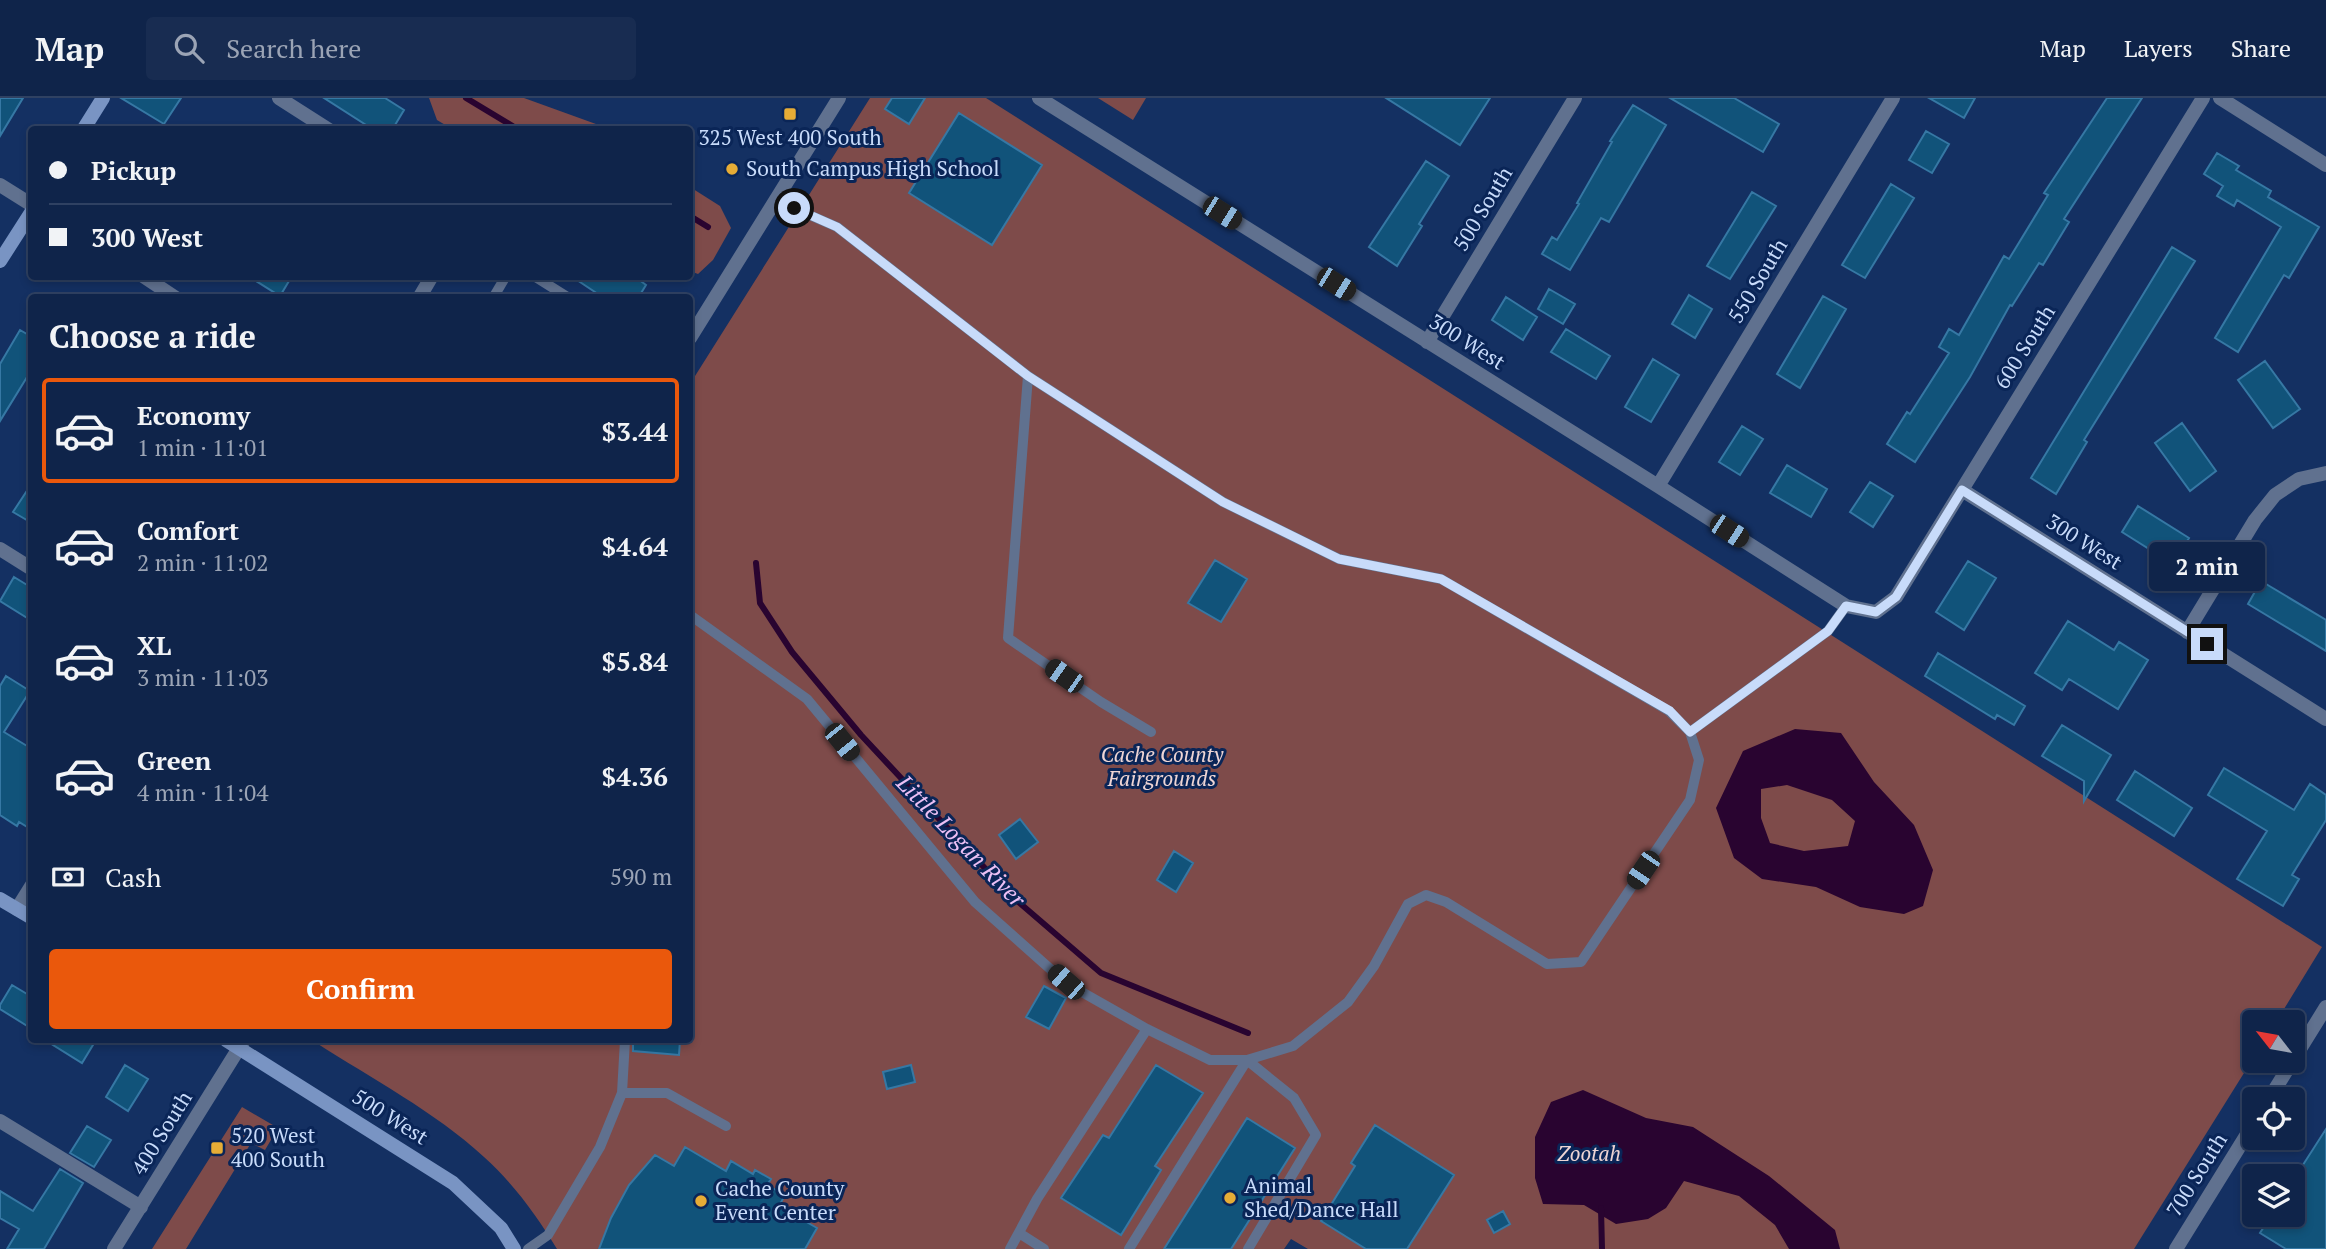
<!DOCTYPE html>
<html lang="en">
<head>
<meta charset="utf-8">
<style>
  :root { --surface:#0f244a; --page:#182c51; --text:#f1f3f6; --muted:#9ba4b5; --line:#2f4162; --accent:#ea580c }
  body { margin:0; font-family:"PT Serif",serif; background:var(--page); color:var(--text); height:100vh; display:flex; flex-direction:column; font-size:26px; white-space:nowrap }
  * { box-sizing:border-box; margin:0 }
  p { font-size:23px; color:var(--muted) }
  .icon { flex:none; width:38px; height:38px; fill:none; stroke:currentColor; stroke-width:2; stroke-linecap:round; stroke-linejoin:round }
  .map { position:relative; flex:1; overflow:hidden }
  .sheet { position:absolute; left:28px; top:196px; width:665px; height:749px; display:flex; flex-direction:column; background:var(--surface); border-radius:7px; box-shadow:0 4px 10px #0003,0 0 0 2px var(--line) }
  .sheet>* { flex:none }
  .guide { position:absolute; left:28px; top:28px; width:665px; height:154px; border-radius:7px; box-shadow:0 4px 10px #0003,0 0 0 2px var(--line); display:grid; align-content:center; height:154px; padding:0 21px; background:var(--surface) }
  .needle { width:46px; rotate:301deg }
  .buttons { position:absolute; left:2242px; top:912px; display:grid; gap:14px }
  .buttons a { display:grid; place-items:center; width:63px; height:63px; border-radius:7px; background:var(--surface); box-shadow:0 4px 10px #0003,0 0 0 2px var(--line); font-size:35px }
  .end { position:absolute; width:32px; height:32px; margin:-16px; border:9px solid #c8dbfa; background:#111; box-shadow:0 0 0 4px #111 }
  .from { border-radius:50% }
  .bubble { position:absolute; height:49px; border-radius:7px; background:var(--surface); box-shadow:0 4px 10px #0003,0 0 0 2px var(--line); font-size:23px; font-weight:800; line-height:49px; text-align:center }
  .car { position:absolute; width:21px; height:42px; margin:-21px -10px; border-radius:9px; box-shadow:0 0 5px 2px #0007; background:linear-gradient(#222 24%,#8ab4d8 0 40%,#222 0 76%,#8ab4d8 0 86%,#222 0) }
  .guide b { display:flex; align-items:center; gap:24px; height:66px; font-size:26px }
  .guide b+b { border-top:2px solid var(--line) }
  .guide i { width:18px; height:18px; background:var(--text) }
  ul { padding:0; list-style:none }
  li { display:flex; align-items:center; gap:21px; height:105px; margin:0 14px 10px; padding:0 7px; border:4px solid transparent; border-radius:7px }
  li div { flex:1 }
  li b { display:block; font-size:26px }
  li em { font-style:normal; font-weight:800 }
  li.on { border-color:var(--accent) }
  li>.icon { width:63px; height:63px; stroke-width:1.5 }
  h2 { padding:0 21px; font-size:32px; line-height:84px }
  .pay { display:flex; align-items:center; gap:18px; height:77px; padding:0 21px; font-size:26px }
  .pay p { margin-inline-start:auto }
  .button { display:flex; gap:14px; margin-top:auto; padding:14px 21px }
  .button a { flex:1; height:80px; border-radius:7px; background:var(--accent); color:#fff; font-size:28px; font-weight:800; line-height:80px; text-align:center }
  header { display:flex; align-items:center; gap:42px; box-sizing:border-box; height:98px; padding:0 35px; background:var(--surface); border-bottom:2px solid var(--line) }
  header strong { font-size:33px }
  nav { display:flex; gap:38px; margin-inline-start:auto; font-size:24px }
  .search { width:490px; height:63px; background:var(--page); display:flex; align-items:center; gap:18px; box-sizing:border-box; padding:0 24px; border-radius:7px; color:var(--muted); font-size:26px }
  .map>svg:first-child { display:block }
  .green { fill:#7e4b4a }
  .water { fill:#290430; fill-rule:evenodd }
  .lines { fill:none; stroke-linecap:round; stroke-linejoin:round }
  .stream { stroke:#290430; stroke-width:6 }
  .building { fill:#11537a; stroke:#3678a4; stroke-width:2 }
  .lane { stroke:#60718f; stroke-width:10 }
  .street { stroke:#60718f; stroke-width:14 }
  .secondary { stroke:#7994c3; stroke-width:14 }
  .route { stroke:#c8dbfa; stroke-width:9 }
  .poi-dot { fill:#e6ac36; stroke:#0a2557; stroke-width:2.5 }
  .labels { text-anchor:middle; stroke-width:6; stroke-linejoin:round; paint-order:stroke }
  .poi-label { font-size:21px; fill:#c8dbfa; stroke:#0a2557; text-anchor:start }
  .street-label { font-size:21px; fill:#c8dbfa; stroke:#0a2557 }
  .park-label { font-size:21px; font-style:italic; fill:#eed5d4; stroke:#0a2557 }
  .water-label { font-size:23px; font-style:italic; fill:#ecc0f5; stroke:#0a2557 }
</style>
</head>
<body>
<header>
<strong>Map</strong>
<div class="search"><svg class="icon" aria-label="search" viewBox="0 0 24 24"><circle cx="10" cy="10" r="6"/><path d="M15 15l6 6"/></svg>Search here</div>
<nav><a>Map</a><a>Layers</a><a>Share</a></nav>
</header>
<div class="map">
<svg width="2326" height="1151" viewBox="0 0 2326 1151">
  <rect width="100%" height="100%" fill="#143062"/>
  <path class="green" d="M429,0H524L607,30L622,27L630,31H452L437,22Z
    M870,0H986L2322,849L2276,924H2254V959L2134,1151H1308L1291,1141L1284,1151H557C537,1118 513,1085 484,1059C434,1013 372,981 315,944L317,942H690V286Z
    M1098,0H1146L1133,22Z
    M690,89L720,108L731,130L713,162L698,176L690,173Z
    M242,1009L278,1030L265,1052L251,1045L186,1151H152Z"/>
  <path class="water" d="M1795,631L1841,635L1874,684L1914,727L1933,772L1923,808L1904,816L1860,809L1816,789L1762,781L1734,760L1716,710L1743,653ZM1787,687L1832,702L1855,723L1848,748L1804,753L1770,745L1761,720V691Z
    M1583,992L1646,1020L1693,1029L1769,1078L1835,1132L1840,1151H1789L1775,1127L1739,1098L1684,1083L1666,1110L1648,1121L1616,1126L1584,1107L1543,1106L1535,1080V1039L1551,1004Z"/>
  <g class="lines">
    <path class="stream" d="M466,0L519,32
      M690,118L708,129
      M756,465L760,505L792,554L861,637L1008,795L1101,875L1248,935
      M1601,1110L1602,1151"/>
  </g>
  <path class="building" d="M0,0H23L0,38Z
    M121,0H181L164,26Z
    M324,0H385L404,12L392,32H374Z
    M892,0H925L909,26L885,11Z
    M1386,0H1490L1460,47Z
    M1670,0H1734L1779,26L1763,54Z
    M1929,0H1975L1964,20Z
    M2107,0H2142L2064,121L2069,124L2043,167L2039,165L2012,208L2010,207L1970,279L1915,364L1887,346L1907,314L1910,316L1949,255L1939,249L1949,231L1959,237L2004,158L2009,161L2048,97L2044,95Z
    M1633,7L1666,27L1609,124L1601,120L1570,172L1542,156L1552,139L1557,142L1579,106L1577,105L1612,44L1610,43Z
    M959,15L1042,67L992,147L909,95Z
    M1926,33L1949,46L1932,75L1909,62Z
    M2217,55L2239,68L2236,72L2271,93L2268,99L2319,129L2289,180L2284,177L2238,254L2215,240L2281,129L2237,102L2234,108L2217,98L2223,88L2204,76Z
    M1426,63L1449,78L1419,126L1422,128L1397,168L1369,149Z
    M1891,86L1914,100L1865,180L1842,167Z
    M1752,94L1776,108L1730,181L1707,168Z
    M2172,149L2195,163L2084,342L2087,344L2056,396L2031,380Z
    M248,178H292L280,198Z
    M571,178H634L646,187L638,200H604Z
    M1549,191L1575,206L1563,226L1538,211Z
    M1689,197L1712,211L1695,240L1672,226Z
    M1823,198L1846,211L1800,290L1777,276Z
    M1506,199L1537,219L1523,242L1492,222Z
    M1566,231L1610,258L1596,281L1551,254Z
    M20,232L32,239V271L0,323V266Z
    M1653,261L1679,277L1651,324L1625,309Z
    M2265,263L2300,311L2273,330L2238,282Z
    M2182,325L2216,373L2190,393L2155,345Z
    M1742,328L1763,341L1740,377L1719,364Z
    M1787,367L1827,391L1811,419L1770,395Z
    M1870,384L1893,398L1873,429L1850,414Z
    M32,385V425L13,414Z
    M2138,408L2189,440L2173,466L2122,434Z
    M1215,462L1247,481L1221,524L1188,505Z
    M1968,463L1996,480L1964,532L1936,514Z
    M14,479L32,490V523L0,503Z
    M2261,483L2326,522V553L2248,506Z
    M2068,523L2114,552L2119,544L2148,562L2118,611L2069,581L2062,592L2035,575Z
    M1938,555L2025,608L2014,627L1997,617L1995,621L1925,578Z
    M6,578L30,593L4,634L32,651V732L19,724L17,728L0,717V588Z
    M2062,627L2111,657L2084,703V683L2042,658Z
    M2224,670L2294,712L2310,686L2326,697V722L2292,777L2299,781L2283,808L2237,781L2267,733L2208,697Z
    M2135,673L2192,710L2174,738L2117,702Z
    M1020,721L1038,744L1016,761L999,737Z
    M1174,753L1193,765L1176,794L1157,782Z
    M12,887L32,899V931L0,911V907Z
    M1044,888L1066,900L1049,931L1026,919Z
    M45,942H96L82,965Z
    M633,942H680L679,957L633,953Z
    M125,967L148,981L128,1013L106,999Z
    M911,967L915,984L887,991L883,974Z
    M1156,967L1203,995L1155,1068L1161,1072L1121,1137L1061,1100L1103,1037L1109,1040Z
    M1247,1020L1295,1050L1231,1151H1164Z
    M1375,1027L1454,1077L1407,1151H1366L1321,1123L1355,1068L1351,1065Z
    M87,1028L111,1042L94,1069L70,1055Z
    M2326,1031V1151H2286L2260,1135L2272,1116H2292V1084Z
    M685,1049L726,1073L731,1063L753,1076L755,1072L771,1081L767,1087L785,1097L779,1108L817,1130L805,1151H599L611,1120L629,1087L655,1057L674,1068Z
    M60,1071L83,1085L44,1151H7L19,1131L0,1120V1093L33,1113Z
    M1503,1113L1510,1126L1494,1135L1487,1122Z"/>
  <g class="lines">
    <path class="lane" d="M534,178L569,200
      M493,200L506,178
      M1028,278L1008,540L1101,604L1151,634
      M690,517L807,601L975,804L1066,885L1147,931L1210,962H1247L1293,948L1348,904L1374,868L1408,806L1426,797L1446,804L1547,866L1581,864L1690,702L1699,662L1690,634L1669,613L1441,481L1339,461L1223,404L1028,278L837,129L775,102
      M1690,634L1828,533L1846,508
      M622,995H667L726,1028
      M1019,1135L1044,1151
      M528,1151L548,1137L600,1049L622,995L625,942
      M1010,1151L1037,1101L1147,931
      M1129,1151L1247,962L1294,1000L1316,1037L1248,1151"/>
    <path class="street" d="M279,0L329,32
      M1039,0L1658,388L1846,508L1876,514L1896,499L2203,0
      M2220,0L2326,67
      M0,87L32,107
      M143,178L176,200
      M419,200L432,178
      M690,240L839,0
      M1427,244L1575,0
      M1658,388L1893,0
      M1962,392L2326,621
      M0,451L32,471
      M2187,534L2255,422L2275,397L2299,381L2326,375
      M17,811L32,787
      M2269,1001L2326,909
      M0,1023L141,1109
      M114,1151L244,942
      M2176,1151L2254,1025"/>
    <path class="secondary" d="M83,32L103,0
      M0,163L32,113
      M0,801L32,820
      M226,942L453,1085L501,1130L514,1151"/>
  </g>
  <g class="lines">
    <path class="route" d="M794,110L837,129L1028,278L1223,404L1339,461L1441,481L1670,613L1690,634L1828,533L1846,508L1876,514L1896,499L1962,392L2207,546"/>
  </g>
  <g class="poi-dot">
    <rect x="783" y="9" width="14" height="14" rx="3.5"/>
    <circle cx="732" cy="71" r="7"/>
    <rect x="210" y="1043" width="14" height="14" rx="3.5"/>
    <circle cx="1230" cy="1100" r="7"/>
    <circle cx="701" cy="1103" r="7"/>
  </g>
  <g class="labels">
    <g class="poi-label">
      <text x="790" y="47" text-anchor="middle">325 West 400 South</text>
      <text x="746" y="78">South Campus High School</text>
      <text x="231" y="1045">520 West<tspan x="231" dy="24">400 South</tspan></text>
      <text x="1244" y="1095">Animal<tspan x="1244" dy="24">Shed/Dance Hall</tspan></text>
      <text x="715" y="1098">Cache County<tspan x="715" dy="24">Event Center</tspan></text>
    </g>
    <g class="street-label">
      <text transform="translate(1483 111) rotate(-59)" y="7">500 South</text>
      <text transform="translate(1758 183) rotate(-59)" y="7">550 South</text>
      <text transform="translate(1467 244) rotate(32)" y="7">300 West</text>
      <text transform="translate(2025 249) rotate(-58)" y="7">600 South</text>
      <text transform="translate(2084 444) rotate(32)" y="7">300 West</text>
      <text transform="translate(390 1019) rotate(32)" y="7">500 West</text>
      <text transform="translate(162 1035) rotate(-58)" y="7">400 South</text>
      <text transform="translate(2197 1077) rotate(-58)" y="7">700 South</text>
    </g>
    <g class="park-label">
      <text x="1162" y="664">Cache County<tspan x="1162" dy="24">Fairgrounds</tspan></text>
      <text x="1589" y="1063">Zootah</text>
    </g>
    <g class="water-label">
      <text transform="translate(961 743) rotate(46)" y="8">Little Logan River</text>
    </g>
  </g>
</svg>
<div class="buttons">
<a><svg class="needle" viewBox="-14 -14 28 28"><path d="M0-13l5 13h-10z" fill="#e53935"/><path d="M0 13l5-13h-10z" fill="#9ba4b5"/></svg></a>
<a><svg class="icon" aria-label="locate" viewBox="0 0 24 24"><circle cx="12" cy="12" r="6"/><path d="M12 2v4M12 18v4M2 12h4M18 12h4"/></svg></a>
<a><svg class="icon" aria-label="layers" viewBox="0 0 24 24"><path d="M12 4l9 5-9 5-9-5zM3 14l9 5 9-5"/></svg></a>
</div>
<i class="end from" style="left:794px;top:110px"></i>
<i class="end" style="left:2207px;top:546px"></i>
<div class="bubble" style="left:2149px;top:444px;width:116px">2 min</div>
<i class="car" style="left:1222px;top:115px;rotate:122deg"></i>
<i class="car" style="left:1336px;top:186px;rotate:122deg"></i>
<i class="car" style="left:1729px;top:433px;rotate:123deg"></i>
<i class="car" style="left:1064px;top:578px;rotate:305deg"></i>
<i class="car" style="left:842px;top:644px;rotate:141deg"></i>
<i class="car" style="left:1643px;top:772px;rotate:214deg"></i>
<i class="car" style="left:1066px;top:884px;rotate:311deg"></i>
<div class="guide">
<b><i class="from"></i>Pickup</b>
<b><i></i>300 West</b>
</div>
<section class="sheet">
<h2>Choose a ride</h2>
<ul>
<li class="on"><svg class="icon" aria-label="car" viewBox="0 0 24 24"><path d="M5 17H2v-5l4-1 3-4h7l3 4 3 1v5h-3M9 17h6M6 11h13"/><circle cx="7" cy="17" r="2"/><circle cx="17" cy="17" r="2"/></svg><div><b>Economy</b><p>1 min · 11:01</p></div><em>$3.44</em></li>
<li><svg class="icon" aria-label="car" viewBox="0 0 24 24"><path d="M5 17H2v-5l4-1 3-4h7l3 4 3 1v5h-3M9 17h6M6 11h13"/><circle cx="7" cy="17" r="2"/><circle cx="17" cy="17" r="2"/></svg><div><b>Comfort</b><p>2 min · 11:02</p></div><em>$4.64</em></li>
<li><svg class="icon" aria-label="car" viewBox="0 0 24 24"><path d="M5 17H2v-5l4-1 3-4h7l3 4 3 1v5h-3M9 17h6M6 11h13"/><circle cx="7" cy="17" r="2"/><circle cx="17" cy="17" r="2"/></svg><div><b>XL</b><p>3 min · 11:03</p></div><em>$5.84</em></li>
<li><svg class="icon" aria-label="car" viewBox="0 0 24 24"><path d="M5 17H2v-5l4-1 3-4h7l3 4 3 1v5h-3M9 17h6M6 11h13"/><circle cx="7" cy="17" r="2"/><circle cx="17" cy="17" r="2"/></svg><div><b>Green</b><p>4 min · 11:04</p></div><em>$4.36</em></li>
</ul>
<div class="pay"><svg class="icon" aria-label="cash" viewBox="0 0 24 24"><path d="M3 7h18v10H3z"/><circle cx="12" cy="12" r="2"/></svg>Cash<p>590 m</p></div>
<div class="button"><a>Confirm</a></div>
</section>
</div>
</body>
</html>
